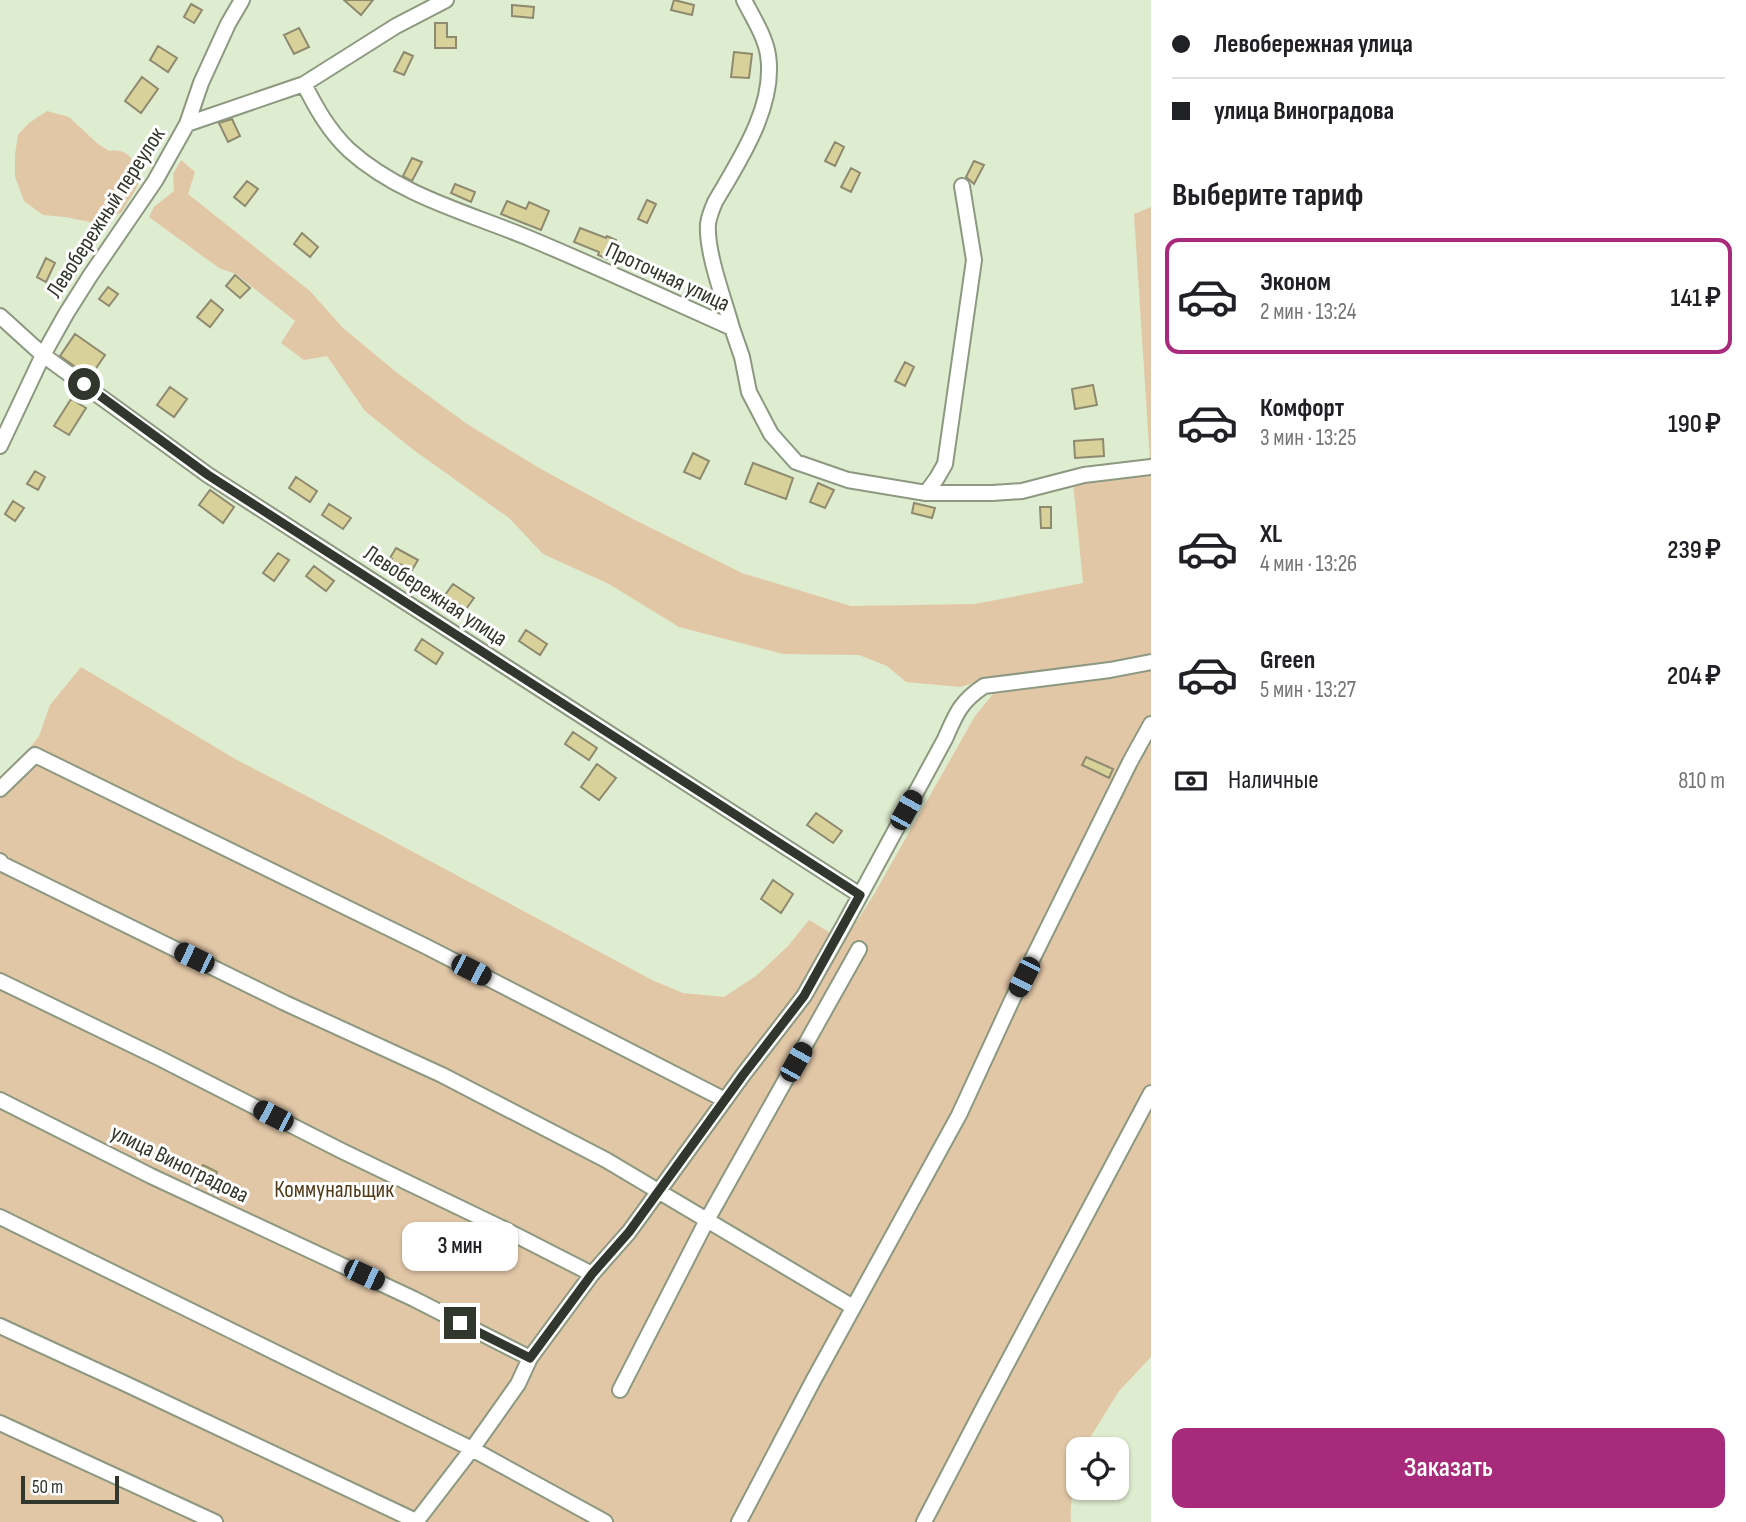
<!DOCTYPE html>
<html lang="ru">
<head>
<meta charset="utf-8">
<style>
  :root { --surface:#fff; --page:#f6f6f6; --text:#202124; --muted:#757577; --line:#e0e0e0; --accent:#a82a7a }
  body { margin:0; font-family:"Sofia Sans Condensed",sans-serif; background:var(--page); color:var(--text); height:100vh; display:flex; flex-direction:column; font-size:26px; white-space:nowrap }
  * { box-sizing:border-box; margin:0 }
  p { font-size:23px; color:var(--muted) }
  .icon { flex:none; width:38px; height:38px; fill:none; stroke:currentColor; stroke-width:2; stroke-linecap:round; stroke-linejoin:round }
  .map { position:relative; flex:1; overflow:hidden }
  .details { display:flex; flex-direction:column; background:var(--surface); width:595px }
  .details>* { flex:none }
  .hud { display:grid; align-content:center; height:154px; padding:0 21px; background:var(--surface) }
  .tools { position:absolute; left:1066px; top:1437px; display:grid; gap:14px }
  .tools a { display:grid; place-items:center; width:63px; height:63px; border-radius:14px; background:var(--surface); box-shadow:0 2px 5px #0004; font-size:35px }
  .scale { position:absolute; left:21px; bottom:18px; width:98px; box-sizing:border-box; padding-left:7px; border:4px solid #31372c; border-top:0; font-size:19px; line-height:24px; white-space:nowrap; color:#31372c; -webkit-text-stroke:5px #fff; paint-order:stroke }
  .end { position:absolute; width:32px; height:32px; margin:-16px; border:9px solid #31372c; background:#fff; box-shadow:0 0 0 4px #fff }
  .from { border-radius:50% }
  .bubble { position:absolute; height:49px; border-radius:14px; background:var(--surface); box-shadow:0 2px 5px #0004; font-size:23px; font-weight:600; line-height:49px; text-align:center }
  .car { position:absolute; width:21px; height:42px; margin:-21px -10px; border-radius:9px; box-shadow:0 0 5px 2px #0007; background:linear-gradient(#222 24%,#8ab4d8 0 40%,#222 0 76%,#8ab4d8 0 86%,#222 0) }
  .hud b { display:flex; align-items:center; gap:24px; height:66px; font-size:26px }
  .hud b+b { border-top:2px solid var(--line) }
  .hud i { width:18px; height:18px; background:var(--text) }
  ul { padding:0; list-style:none }
  li { display:flex; align-items:center; gap:21px; height:116px; margin:0 14px 10px; padding:0 7px; border:4px solid transparent; border-radius:14px }
  li div { flex:1 }
  li b { display:block; font-size:26px }
  li em { font-style:normal; font-weight:600 }
  li.active { border-color:var(--accent) }
  li>.icon { width:63px; height:63px; stroke-width:1.5 }
  h2 { padding:0 21px; font-size:32px; line-height:84px }
  .pay { display:flex; align-items:center; gap:18px; height:77px; padding:0 21px; font-size:26px }
  .pay p { margin-inline-start:auto }
  .action { display:flex; gap:14px; margin-top:auto; padding:14px 21px }
  .action a { flex:1; height:80px; border-radius:14px; background:var(--accent); color:#fff; font-size:28px; font-weight:600; line-height:80px; text-align:center }
  main { display:flex; flex:1; min-height:0 }
  .map>svg:first-child { display:block }
  .green { fill:#e2c7a7 }
  .building { fill:#d9d19a; stroke:#8e8a6f; stroke-width:2 }
  .lines { fill:none; stroke-linecap:round; stroke-linejoin:round }
  .minor-casing { stroke:#8c9980; stroke-width:18 }
  .minor { stroke:#fff; stroke-width:14 }
  .route { stroke:#31372c; stroke-width:9 }
  .labels { text-anchor:middle; stroke-width:6; stroke-linejoin:round; paint-order:stroke }
  .street-label { font-size:23px; fill:#31372c; stroke:#fff }
  .park-label { font-size:23px; fill:#533a16; stroke:#fff }
</style>
</head>
<body>
<main>
<div class="map">
<svg width="1151" height="1522" viewBox="0 0 1151 1522">
  <rect width="100%" height="100%" fill="#deecd0"/>
  <path class="green" d="M47,111L69,117L98,144L109,151C129,148 132,160 142,175L136,189L121,213L95,223L65,217L43,215L24,201L15,177V154L18,135L29,123Z
    M181,160L195,172L188,194L310,291L342,327L396,372L467,424L541,469L631,518L742,573L851,606L975,604L1083,583L1072,472L1150,461L1134,214L1151,207V1357L1119,1391L1083,1449H1078C1078,1473 1069,1498 1071,1522H0V782L21,760L39,736L50,705L81,667L237,760L376,832L652,980L683,993L724,997L756,976L788,946L809,920L844,941L873,896L975,716L993,694L1091,679L1095,663L989,679L960,687L906,682L887,666L859,655L783,654L679,627L609,584L543,554L509,518L415,451L365,411L327,356L304,360L281,343L295,321L236,274L219,268L149,217L154,207L174,191L173,174Z"/>
  <path class="building" d="M344,0H373L361,15Z
    M674,0L694,5L692,15L671,10Z
    M191,4L202,10L194,23L184,17Z
    M512,5L534,7L533,18L512,16Z
    M435,23H447V37H456V48H435Z
    M299,28L309,47L294,54L284,35Z
    M158,46L177,58L168,72L150,60Z
    M404,52L413,56L404,75L394,71Z
    M734,52L752,54L749,78L731,77Z
    M142,77L158,89L141,113L125,101Z
    M232,119L240,136L228,142L219,123Z
    M835,142L844,147L835,166L825,161Z
    M412,158L422,162L412,181L403,176Z
    M974,161L984,165L974,184L966,177Z
    M851,168L860,173L851,192L841,187Z
    M247,181L258,189L245,206L234,197Z
    M455,184L475,192L471,202L451,193Z
    M647,200L656,204L647,223L638,219Z
    M507,201L526,209L529,202L549,211L541,230L501,214Z
    M580,228L606,238L607,236L616,240L607,259L598,255L599,252L574,242Z
    M302,233L318,247L310,257L294,244Z
    M46,258L55,263L46,282L37,277Z
    M235,275L250,288L240,298L226,286Z
    M108,287L118,294L109,306L99,299Z
    M211,300L223,310L210,327L197,317Z
    M75,334L105,355L90,377L60,356Z
    M905,362L914,367L905,386L895,381Z
    M1093,385L1097,405L1075,409L1072,389Z
    M170,387L187,399L174,417L157,405Z
    M71,399L86,408L69,435L54,426Z
    M1103,439L1104,456L1075,458L1074,441Z
    M693,453L709,461L700,479L684,472Z
    M753,463L793,478L786,499L745,484Z
    M35,471L45,477L38,490L27,484Z
    M296,477L317,491L310,502L289,488Z
    M818,483L834,490L825,508L810,502Z
    M210,490L234,507L223,523L199,505Z
    M13,501L24,508L15,521L5,514Z
    M914,503L935,508L932,518L912,513Z
    M329,504L351,518L343,529L322,515Z
    M1040,507H1051V528H1041Z
    M396,548L418,560L412,570L400,564L395,575L386,571L392,559L390,558Z
    M278,553L289,560L274,581L263,573Z
    M314,566L334,581L326,591L306,576Z
    M453,584L474,598L466,609L445,595Z
    M526,630L547,644L540,655L519,641Z
    M422,639L443,653L436,664L415,650Z
    M573,732L597,748L589,760L565,744Z
    M1086,757L1113,769L1109,778L1082,765Z
    M597,764L616,778L599,800L581,787Z
    M816,813L842,831L833,843L807,825Z
    M773,880L793,894L781,913L761,899Z
    M203,1165L217,1172L209,1188L195,1181Z"/>
  <g class="lines">
    <g class="minor-casing">
      <path id="minor" d="M304,84C316,108 329,131 349,150C400,196 469,213 531,239C598,267 665,298 732,328L742,357L749,392L771,434L796,462L848,480L926,493H992L1022,491L1084,475L1151,467
        M187,124L304,84L396,26L446,0
        M0,316L43,355L208,475L860,895
        M732,328C724,299 706,252 708,224C709,216 712,209 715,202C739,161 776,106 768,55C765,36 753,18 744,0
        M0,446L43,355L66,314L90,276L155,181L187,124L201,83L228,24L242,0
        M926,493L937,478L945,464L974,260L962,186
        M0,789L35,755L425,946L725,1100
        M0,861L2,864L285,1003L442,1075L606,1160L853,1307
        M0,981L159,1058L342,1151L502,1228L592,1274
        M0,1100L151,1176L414,1299L530,1358
        M0,1217L472,1449L605,1522
        M0,1326L126,1384L418,1522
        M620,1390L707,1220L859,949
        M0,1423L215,1522
        M416,1522L472,1449L518,1384L530,1358L592,1274L629,1232L743,1075L804,996L844,925L945,739C956,714 960,702 984,686L1110,670L1151,662
        M739,1522L813,1381L959,1115L1013,998L1130,762L1151,724
        M924,1522L986,1403L1151,1093"/>
    </g>
    <use href="#minor" class="minor"/>
  </g>
  <g class="lines">
    <path class="route" d="M84,384L208,475L860,895L804,996L743,1075L629,1232L592,1274L530,1358L460,1323"/>
  </g>
  <g class="labels">
    <g class="street-label">
      <text transform="translate(105 212) rotate(-57)" y="8">Левобережный переулок</text>
      <text transform="translate(668 276) rotate(25)" y="8">Проточная улица</text>
      <text transform="translate(436 595) rotate(33)" y="8">Левобережная улица</text>
      <text transform="translate(180 1163) rotate(26)" y="8">улица Виноградова</text>
    </g>
    <g class="park-label">
      <text x="334" y="1197">Коммунальщик</text>
    </g>
  </g>
</svg>
<div class="tools">
<a><svg class="icon" aria-label="locate" viewBox="0 0 24 24"><circle cx="12" cy="12" r="6"/><path d="M12 2v4M12 18v4M2 12h4M18 12h4"/></svg></a>
</div>
<div class="scale">50 m</div>
<i class="end from" style="left:84px;top:384px"></i>
<i class="end" style="left:460px;top:1323px"></i>
<div class="bubble" style="left:402px;top:1222px;width:116px">3 мин</div>
<i class="car" style="left:906px;top:810px;rotate:29deg"></i>
<i class="car" style="left:194px;top:958px;rotate:296deg"></i>
<i class="car" style="left:471px;top:970px;rotate:117deg"></i>
<i class="car" style="left:1024px;top:977px;rotate:207deg"></i>
<i class="car" style="left:796px;top:1062px;rotate:29deg"></i>
<i class="car" style="left:273px;top:1116px;rotate:297deg"></i>
<i class="car" style="left:364px;top:1275px;rotate:115deg"></i>
</div>
<section class="details">
<div class="hud">
<b><i class="from"></i>Левобережная улица</b>
<b><i></i>улица Виноградова</b>
</div>
<h2>Выберите тариф</h2>
<ul>
<li class="active"><svg class="icon" aria-label="car" viewBox="0 0 24 24"><path d="M5 17H2v-5l4-1 3-4h7l3 4 3 1v5h-3M9 17h6M6 11h13"/><circle cx="7" cy="17" r="2"/><circle cx="17" cy="17" r="2"/></svg><div><b>Эконом</b><p>2 мин · 13:24</p></div><em>141 ₽</em></li>
<li><svg class="icon" aria-label="car" viewBox="0 0 24 24"><path d="M5 17H2v-5l4-1 3-4h7l3 4 3 1v5h-3M9 17h6M6 11h13"/><circle cx="7" cy="17" r="2"/><circle cx="17" cy="17" r="2"/></svg><div><b>Комфорт</b><p>3 мин · 13:25</p></div><em>190 ₽</em></li>
<li><svg class="icon" aria-label="car" viewBox="0 0 24 24"><path d="M5 17H2v-5l4-1 3-4h7l3 4 3 1v5h-3M9 17h6M6 11h13"/><circle cx="7" cy="17" r="2"/><circle cx="17" cy="17" r="2"/></svg><div><b>XL</b><p>4 мин · 13:26</p></div><em>239 ₽</em></li>
<li><svg class="icon" aria-label="car" viewBox="0 0 24 24"><path d="M5 17H2v-5l4-1 3-4h7l3 4 3 1v5h-3M9 17h6M6 11h13"/><circle cx="7" cy="17" r="2"/><circle cx="17" cy="17" r="2"/></svg><div><b>Green</b><p>5 мин · 13:27</p></div><em>204 ₽</em></li>
</ul>
<div class="pay"><svg class="icon" aria-label="cash" viewBox="0 0 24 24"><path d="M3 7h18v10H3z"/><circle cx="12" cy="12" r="2"/></svg>Наличные<p>810 m</p></div>
<div class="action"><a>Заказать</a></div>
</section>
</main>
</body>
</html>
